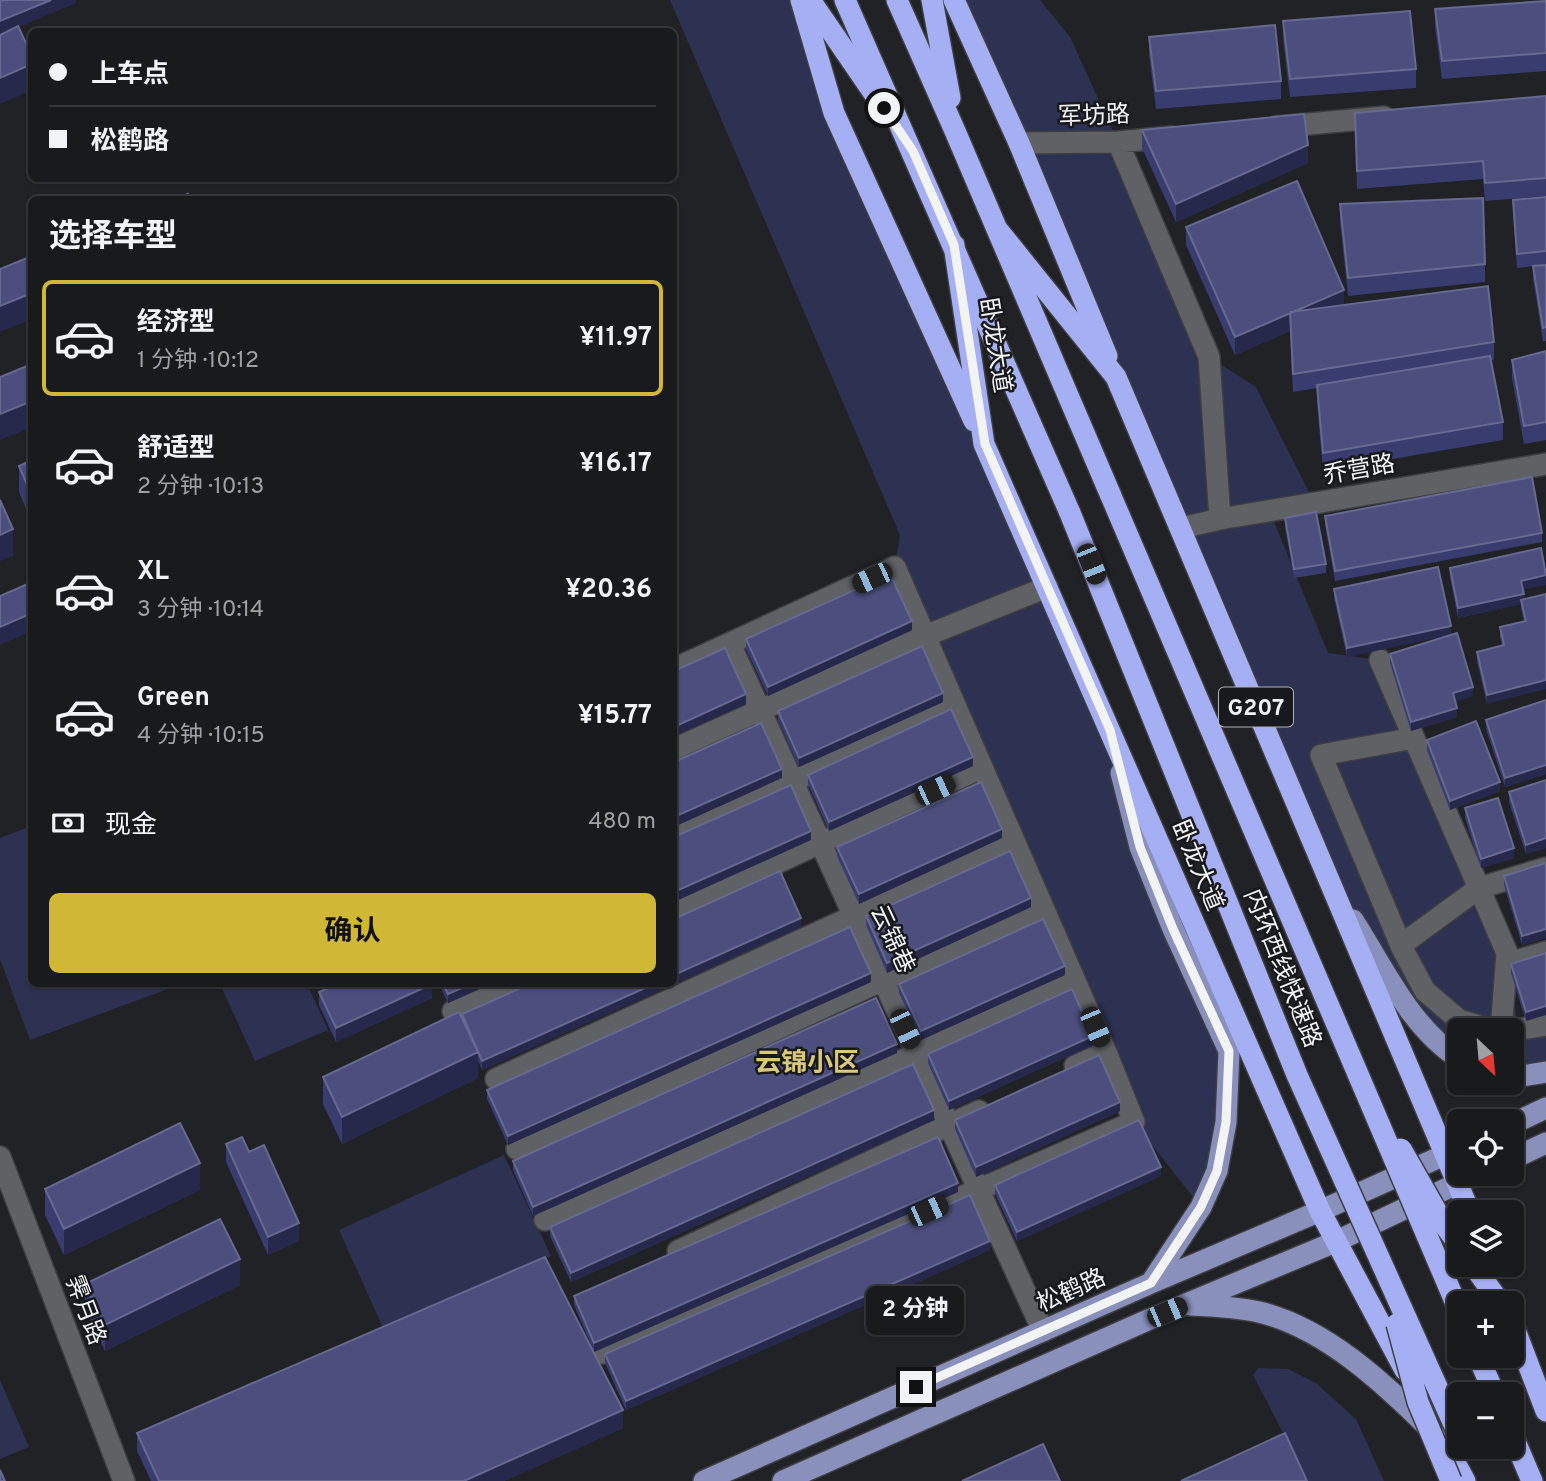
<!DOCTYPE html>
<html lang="zh">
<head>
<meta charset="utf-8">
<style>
  :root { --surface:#191a1c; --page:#222325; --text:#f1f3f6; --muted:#9fa1a3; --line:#37383b; --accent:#d1b736 }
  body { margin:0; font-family:Overpass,"Noto Sans SC",sans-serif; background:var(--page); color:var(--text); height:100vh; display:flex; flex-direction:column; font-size:26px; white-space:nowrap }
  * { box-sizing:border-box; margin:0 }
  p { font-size:23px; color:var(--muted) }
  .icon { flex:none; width:38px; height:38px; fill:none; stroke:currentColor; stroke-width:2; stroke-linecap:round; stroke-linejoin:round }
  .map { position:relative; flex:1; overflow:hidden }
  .panel { position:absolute; left:28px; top:196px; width:649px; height:791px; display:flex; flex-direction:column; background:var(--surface); border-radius:10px; box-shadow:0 2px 5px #0004,0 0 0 2px var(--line) }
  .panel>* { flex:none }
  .hud { position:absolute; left:28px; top:28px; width:649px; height:154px; border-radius:10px; box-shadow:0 2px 5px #0004,0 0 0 2px var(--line); display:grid; align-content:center; height:154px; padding:0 21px; background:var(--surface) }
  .needle { width:46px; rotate:154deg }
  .fabs { position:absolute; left:1447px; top:1018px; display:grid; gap:14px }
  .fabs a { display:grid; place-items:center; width:77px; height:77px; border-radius:10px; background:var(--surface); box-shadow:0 2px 5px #0004,0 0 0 2px var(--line); font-size:35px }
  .end { position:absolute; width:32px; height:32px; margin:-16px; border:9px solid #f2f3f5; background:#111; box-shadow:0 0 0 4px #111 }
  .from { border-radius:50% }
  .bubble { position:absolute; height:49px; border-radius:10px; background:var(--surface); box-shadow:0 2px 5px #0004,0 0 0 2px var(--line); font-size:23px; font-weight:700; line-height:49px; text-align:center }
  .car { position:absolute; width:21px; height:42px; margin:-21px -10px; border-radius:9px; box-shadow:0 0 5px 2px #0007; background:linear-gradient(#222 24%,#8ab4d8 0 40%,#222 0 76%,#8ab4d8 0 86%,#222 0) }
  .hud b { display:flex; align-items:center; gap:24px; height:66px; font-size:26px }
  .hud b+b { border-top:2px solid var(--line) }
  .hud i { width:18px; height:18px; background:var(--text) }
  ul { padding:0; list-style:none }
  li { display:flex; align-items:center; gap:21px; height:116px; margin:0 14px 10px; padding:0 7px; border:4px solid transparent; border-radius:10px }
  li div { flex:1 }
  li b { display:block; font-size:26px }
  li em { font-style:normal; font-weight:700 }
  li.current { border-color:var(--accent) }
  li>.icon { width:63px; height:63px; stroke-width:1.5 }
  h2 { padding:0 21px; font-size:32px; line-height:84px }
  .pay { display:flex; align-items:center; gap:18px; height:77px; padding:0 21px; font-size:26px }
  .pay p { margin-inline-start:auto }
  .button { display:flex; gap:14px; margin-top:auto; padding:14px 21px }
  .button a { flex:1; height:80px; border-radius:10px; background:var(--accent); color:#111; font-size:28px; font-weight:700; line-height:80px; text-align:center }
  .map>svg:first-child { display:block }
  .green { fill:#2d3152 }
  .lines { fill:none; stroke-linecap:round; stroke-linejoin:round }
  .minor-casing { stroke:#3e3e42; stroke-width:24 }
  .major-casing { stroke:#3e3e42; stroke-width:24 }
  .highway-casing { stroke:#3e3e42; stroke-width:24 }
  .minor { stroke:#606165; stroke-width:21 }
  .major { stroke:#8990bb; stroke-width:21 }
  .highway { stroke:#a5aff4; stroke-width:21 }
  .highway-bridge-casing { stroke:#3e3e42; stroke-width:24; stroke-linecap:butt }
  .highway-bridge { stroke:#a5aff4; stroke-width:21 }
  .wall { fill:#383c6e }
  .shaded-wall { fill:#26294b }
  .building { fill:#4c4f7d; stroke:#666990; stroke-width:2 }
  .route { stroke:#f2f3f5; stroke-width:9 }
  .labels { text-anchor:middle; stroke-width:5; stroke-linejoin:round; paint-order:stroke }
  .shield { fill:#18191c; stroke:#b1b2b4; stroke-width:2 }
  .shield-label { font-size:23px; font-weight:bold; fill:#f2f3f5 }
  .street-label { font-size:24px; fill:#f2f3f5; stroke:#18191c }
  .neighbourhood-label { font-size:26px; font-weight:bold; fill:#dac97b; stroke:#18191c }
</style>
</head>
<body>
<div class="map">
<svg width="1546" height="1481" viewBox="0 0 1546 1481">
  <rect width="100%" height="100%" fill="#212226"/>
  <path class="green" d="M670,0H801L834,113L1110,730L1140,847L1229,1051L1201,1207L1134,1122L895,567L900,535Z
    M954,0H1040L1070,37L1118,142L1209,357L1256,387L1315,504L1270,512L1328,653L1380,660L1506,964L1519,1029L1546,1025V1072L1512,1073V1031H1460L1459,1059L1363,936Z
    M31,826L32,984H163L165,990L30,1040L0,959V838Z
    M220,984H307L328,1030L255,1061Z
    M504,1155L551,1256L384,1330L339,1230Z
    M1258,1368L1288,1369L1316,1383L1356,1419L1384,1481H1308L1253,1375Z
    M0,1380L29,1447L0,1459Z"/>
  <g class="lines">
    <g class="minor-casing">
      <path id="minor" d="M1276,127L1384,117
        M1118,142L1209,357L1220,519
        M1019,143L1118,142L1171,137
        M1181,528L1220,519L1546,464
        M730,644L1043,1331
        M1380,660L1479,888L1546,868
        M674,669L895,567L1106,1052L1075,1066
        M1414,738L1321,755L1402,948L1425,991L1459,1020L1496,1031
        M674,749L925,636L1047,587
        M674,837L954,706
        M674,911L981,768
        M1401,945L1479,888L1507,953L1501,1031
        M1506,964L1546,952
        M453,1011L514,984
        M1509,1031L1546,1025
        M496,1079L854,916L1013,840
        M517,1149L883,980L1044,909
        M0,1157L124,1481
        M545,1220L916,1054L1073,977
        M678,1251L979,1111
        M602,1353L1134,1122L1106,1052"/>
    </g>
    <g class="major-casing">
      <path id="major" d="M1121,773L1140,847L1173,929L1229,1051L1226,1122L1217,1171L1201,1207L1151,1283
        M1353,920C1383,966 1411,1029 1460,1059
        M1512,1073L1522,1076L1546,1072
        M1512,1124L1546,1108
        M1512,1159L1546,1143
        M1190,1305C1214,1306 1236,1307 1259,1312C1325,1328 1384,1383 1430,1429
        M704,1481L1151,1283L1320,1211L1460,1148
        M783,1481L1150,1319L1335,1242L1477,1174"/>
    </g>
    <g class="highway-casing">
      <path id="highway" d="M801,0L834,113L974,421
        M810,0L882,105
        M845,0L1070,513
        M897,0L955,131L1111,496
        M932,0L950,98
        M954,0L1019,143L1107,356
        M997,229L1116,377L1470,1213
        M954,245L984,444L1320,1211L1405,1370
        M1473,1265L1501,1304
        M1512,1322L1546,1411
        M1478,1356L1495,1395
        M1512,1434L1532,1481
        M1442,1439L1465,1481"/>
    </g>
    <use href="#minor" class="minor"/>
    <use href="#major" class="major"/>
    <use href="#highway" class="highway"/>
    <g class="highway-bridge-casing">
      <path id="highway-bridge" d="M1111,496L1460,1313
        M1070,513L1297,1075L1460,1438
        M1401,1149L1443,1223L1460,1246
        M1397,1324L1418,1402L1451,1481"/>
    </g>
    <use href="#highway-bridge" class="highway-bridge"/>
  </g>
  <path class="wall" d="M1546,1V71L1442,79L1435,27V9Z
    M1283,21L1416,69V88L1290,97L1283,39Z
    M1149,37L1281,81V99L1156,109L1149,55Z
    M1546,96V196L1485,201L1483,179L1357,189L1355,113Z
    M1142,130L1308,163L1176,222L1142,148Z
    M1546,197V264L1535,266L1546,265V341H1543L1533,279V266L1517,268L1513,214V200Z
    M1340,204L1485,264V282L1348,296L1340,222Z
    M1186,227L1344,305L1494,342V360H1491L1503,422V440L1323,471L1317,403V388L1293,392L1290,331L1235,355L1186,245Z
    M1546,351V440L1524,444L1512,378V360Z
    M32,460V523L19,492V466Z
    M1325,516L1542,533V542L1335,581L1325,525Z
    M1285,518L1326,564V573L1294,578L1285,527Z
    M1438,567L1347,657L1334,598V589Z
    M1450,568L1523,590L1524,599L1546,594L1487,704L1477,661V652L1502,646L1500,637V627L1524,622L1521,609V604L1458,618L1450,577Z
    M912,630L768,696L746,649V639Z
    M1390,654L1473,696L1455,702L1457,717L1411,731L1390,663Z
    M1546,700V774L1505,787L1486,729V720Z
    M943,702L799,767L778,720V711Z
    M1427,740L1500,791L1450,810L1427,750Z
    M973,766L829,831L808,784V775Z
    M1546,780V848L1526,854L1509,802V792Z
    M1465,808L1514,858L1481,868L1465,818Z
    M1002,838L859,904L837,856V847Z
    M1546,863V938L1522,945L1504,885V876Z
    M1031,907L887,973L866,925V916Z
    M801,927L482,1070L478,1060V1078L342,1144L323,1104V1077L462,1019V1014Z
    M1546,953L1526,1021L1511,973V964Z
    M1065,975L921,1040L899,993V984Z
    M871,982L508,1145L487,1099V1090Z
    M439,984H491L448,1003Z
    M319,992L432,998L336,1042L319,1005Z
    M1093,1045L949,1110L928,1063V1054Z
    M897,1053L533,1216L513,1170V1161Z
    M1120,1111L976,1177L955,1129V1120Z
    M934,1120L571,1282L550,1236V1227Z
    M226,1144L249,1152L299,1241L268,1255L226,1162Z
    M1161,1176L1017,1241L995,1194V1185Z
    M45,1189L200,1190L64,1255L45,1215Z
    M958,1192L594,1352L574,1305V1296Z
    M990,1250L626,1410L605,1363V1354Z
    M85,1284L240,1285L105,1351L85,1311Z
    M623,1428L504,1481H151L137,1451V1433Z"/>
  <path class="shaded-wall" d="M51,0H76V3L0,35V21Z
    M32,64V90L0,104V78Z
    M1308,145V163L1176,222V204Z
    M1344,290V308L1290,313Z
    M32,293V319L0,332V306Z
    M1290,313V331L1235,355V337Z
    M32,401V427L0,440V414Z
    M13,529V556L0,561V535Z
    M1546,575V585L1521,590V581Z
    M1524,594V603L1521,600V604L1458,618V608Z
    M32,613V631L0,645V627Z
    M912,621V630L768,696V687Z
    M1451,626V635L1347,657V648Z
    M1546,680V689L1487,704V695Z
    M1473,687V696L1453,703V693Z
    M943,693V702L799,767V758Z
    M746,694V704L674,736V727Z
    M1457,708V717L1411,731V722Z
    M973,757V766L829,831V822Z
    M1546,765V774L1505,787V778Z
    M782,769V778L674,827V817Z
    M1500,782V791L1450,810V801Z
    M1002,829V838L859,904V894Z
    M811,831V840L674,902V892Z
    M1546,838V848L1526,854V845Z
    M1514,848V858L1481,868V859Z
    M1031,898V907L887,973V963Z
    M801,918V927L482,1070V1061L654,984H674V975Z
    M1546,929V938L1522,945V936Z
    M1065,966V975L921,1040V1031Z
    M871,973V982L508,1145V1136Z
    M432,984V998L336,1042V1028Z
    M471,984H491L448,1003V994Z
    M1546,1006V1015L1526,1021V1012Z
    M1093,1036V1045L949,1110V1101Z
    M897,1044V1053L533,1216V1207Z
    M478,1052V1078L342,1144V1117Z
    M1120,1102V1111L976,1177V1167Z
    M934,1110V1120L571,1282V1273Z
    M200,1163V1190L64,1255V1229Z
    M1161,1167V1176L1017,1241V1232Z
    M958,1183V1192L594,1352V1343Z
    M299,1223V1241L268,1255V1237Z
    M990,1241V1250L626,1410V1401Z
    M240,1259V1285L105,1351V1325Z
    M623,1410V1428L504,1481H464Z"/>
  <path class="building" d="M3,0H51L0,21V1Z
    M1546,1V53L1442,61L1435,9Z
    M1410,11L1416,69L1290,79L1283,21Z
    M1275,25L1281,81L1156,91L1149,37Z
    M18,26L32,56V64L0,78V35Z
    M1546,96V178L1485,183L1483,161L1357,171L1355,113Z
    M1304,114L1308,145L1176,204L1142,130Z
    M1297,181L1344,290L1235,337L1186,227Z
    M188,194L190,200H175Z
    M1546,197V251L1517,254L1513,200Z
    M1483,198L1485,264L1348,278L1340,204Z
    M32,256V293L0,306V269Z
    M1546,265V327L1543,328L1533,266Z
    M1488,286L1494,342L1293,374L1290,312Z
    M1546,351V422L1524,426L1512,360Z
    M1490,356L1503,422L1323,453L1317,385Z
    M32,364V401L0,414V377Z
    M32,460V496L19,466Z
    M1532,477L1542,533L1335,571L1325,516Z
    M0,500L13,529L0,535Z
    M1316,512L1326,564L1294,569L1285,518Z
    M1541,548L1546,575L1521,581L1524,594L1458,608L1450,568Z
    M1438,567L1451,626L1347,648L1334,589Z
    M890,574L912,621L768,687L746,639Z
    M32,582V613L0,627V596Z
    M1546,594V680L1487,695L1477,652L1504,645L1500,627L1526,621L1521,600Z
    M1457,633L1473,687L1453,693L1457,708L1411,722L1390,654Z
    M922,646L943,693L799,758L778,711Z
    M725,648L746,694L674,727V671Z
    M1546,700V765L1505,778L1486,720Z
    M951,709L973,757L829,822L808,775Z
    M1476,721L1500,782L1450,801L1427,740Z
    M761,723L782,769L674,817V762Z
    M1546,780V838L1526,845L1509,792Z
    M981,782L1002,829L859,894L837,847Z
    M791,785L811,831L674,892V837Z
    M1498,798L1514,848L1481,859L1465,808Z
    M1010,851L1031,898L887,963L866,916Z
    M1546,863V929L1522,936L1504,876Z
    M780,871L801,918L674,975V919Z
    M1043,919L1065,966L921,1031L899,984Z
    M850,927L871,973L508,1136L487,1090Z
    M1546,953V1006L1526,1012L1511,964Z
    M337,984H432L336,1028L319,992Z
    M443,984H471L448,994Z
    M530,984H654L482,1061L462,1014Z
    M1072,989L1093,1036L949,1101L928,1054Z
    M876,998L897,1044L533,1207L513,1161Z
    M459,1012L478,1052L342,1117L323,1077Z
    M1099,1055L1120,1102L976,1167L955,1120Z
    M913,1064L934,1110L571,1273L550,1227Z
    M1139,1120L1161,1167L1017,1232L995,1185Z
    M180,1123L200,1163L64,1229L45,1189Z
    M242,1137L249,1152L264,1145L299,1223L268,1237L226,1144Z
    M938,1137L958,1183L594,1343L574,1296Z
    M970,1195L990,1241L626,1401L605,1354Z
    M220,1219L240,1259L105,1325L85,1284Z
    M545,1257L623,1410L464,1481H159L137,1433Z
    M1285,1433L1307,1481H1181Z
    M1043,1444L1060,1481H962Z
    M0,1470L5,1481H0Z"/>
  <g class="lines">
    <path class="route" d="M884,108L913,151L954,245L985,444L1110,730L1140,847L1173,929L1229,1051L1226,1122L1217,1171L1201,1207L1151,1283L916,1387"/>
  </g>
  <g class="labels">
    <rect class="shield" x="1219" y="687.5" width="74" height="39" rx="5"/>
    <g class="shield-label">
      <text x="1256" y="715">G207</text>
    </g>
    <g class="street-label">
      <text transform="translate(1094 115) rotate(-2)" y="8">军坊路</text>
      <text transform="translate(996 345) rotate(81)" y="8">卧龙大道</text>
      <text transform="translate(1359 469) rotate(-10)" y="8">乔营路</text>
      <text transform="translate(1198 865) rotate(67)" y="8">卧龙大道</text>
      <text transform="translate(893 939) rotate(65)" y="8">云锦巷</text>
      <text transform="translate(1283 968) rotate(68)" y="8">内环西线快速路</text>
      <text transform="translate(1071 1290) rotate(-24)" y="8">松鹤路</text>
      <text transform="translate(86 1310) rotate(69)" y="8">霁月路</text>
    </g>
    <g class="neighbourhood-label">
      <text x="807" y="1071">云锦小区</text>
    </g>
  </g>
</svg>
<div class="fabs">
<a><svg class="needle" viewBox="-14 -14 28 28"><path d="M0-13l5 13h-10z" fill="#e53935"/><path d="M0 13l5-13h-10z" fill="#9fa1a3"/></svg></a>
<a><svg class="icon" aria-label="locate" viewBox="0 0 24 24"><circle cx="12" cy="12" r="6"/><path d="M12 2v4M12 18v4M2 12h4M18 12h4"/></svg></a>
<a><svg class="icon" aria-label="layers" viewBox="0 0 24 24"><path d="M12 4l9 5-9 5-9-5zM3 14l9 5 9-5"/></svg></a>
<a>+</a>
<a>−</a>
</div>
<i class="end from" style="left:884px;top:108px"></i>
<i class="end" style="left:916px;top:1387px"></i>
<div class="bubble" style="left:866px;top:1286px;width:98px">2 分钟</div>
<i class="car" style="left:1091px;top:564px;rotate:158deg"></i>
<i class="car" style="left:872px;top:578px;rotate:245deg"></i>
<i class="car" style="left:935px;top:790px;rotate:65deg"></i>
<i class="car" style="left:1095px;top:1027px;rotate:157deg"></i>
<i class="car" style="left:905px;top:1029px;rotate:155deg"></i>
<i class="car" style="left:928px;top:1211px;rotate:66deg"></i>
<i class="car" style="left:1167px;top:1312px;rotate:67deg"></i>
<div class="hud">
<b><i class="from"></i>上车点</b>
<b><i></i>松鹤路</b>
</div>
<section class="panel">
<h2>选择车型</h2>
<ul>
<li class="current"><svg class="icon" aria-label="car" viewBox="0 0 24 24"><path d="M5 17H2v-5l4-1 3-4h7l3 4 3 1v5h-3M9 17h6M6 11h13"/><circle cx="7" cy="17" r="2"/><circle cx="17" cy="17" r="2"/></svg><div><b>经济型</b><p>1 分钟 · 10:12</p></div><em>¥11.97</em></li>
<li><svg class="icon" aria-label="car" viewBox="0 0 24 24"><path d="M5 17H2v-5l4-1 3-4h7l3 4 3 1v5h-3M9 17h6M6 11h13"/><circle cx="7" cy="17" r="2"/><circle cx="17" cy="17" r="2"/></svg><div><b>舒适型</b><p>2 分钟 · 10:13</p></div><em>¥16.17</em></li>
<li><svg class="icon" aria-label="car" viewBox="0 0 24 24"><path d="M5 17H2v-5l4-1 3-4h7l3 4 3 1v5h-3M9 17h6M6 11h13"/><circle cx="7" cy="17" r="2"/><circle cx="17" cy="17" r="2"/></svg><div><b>XL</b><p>3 分钟 · 10:14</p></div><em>¥20.36</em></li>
<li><svg class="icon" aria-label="car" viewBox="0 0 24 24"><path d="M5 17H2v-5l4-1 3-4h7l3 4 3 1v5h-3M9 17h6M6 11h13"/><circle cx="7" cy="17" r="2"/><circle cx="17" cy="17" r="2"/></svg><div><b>Green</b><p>4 分钟 · 10:15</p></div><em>¥15.77</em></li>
</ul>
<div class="pay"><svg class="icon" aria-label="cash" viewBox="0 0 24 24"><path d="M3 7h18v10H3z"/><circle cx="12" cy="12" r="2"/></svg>现金<p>480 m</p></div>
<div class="button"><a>确认</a></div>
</section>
</div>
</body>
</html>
